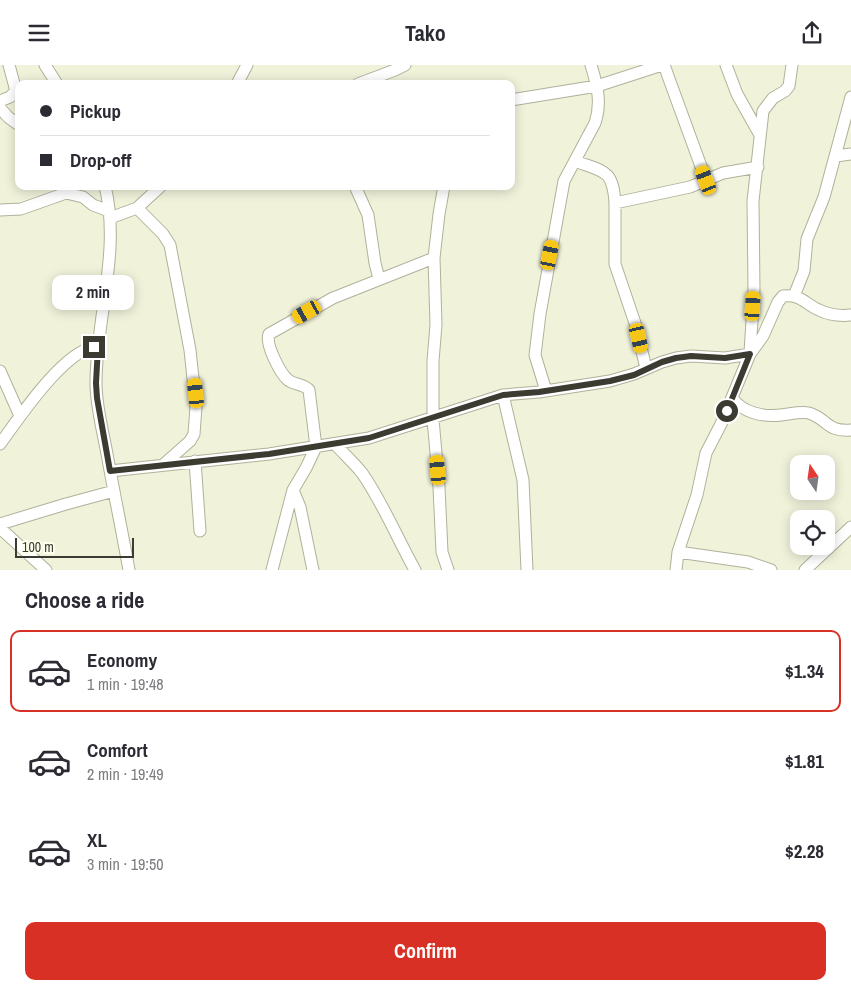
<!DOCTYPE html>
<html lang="en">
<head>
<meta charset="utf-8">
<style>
  :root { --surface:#fff; --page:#f2f2f3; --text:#2b2b33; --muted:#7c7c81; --line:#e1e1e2; --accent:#d93025 }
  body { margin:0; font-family:"Archivo Narrow",sans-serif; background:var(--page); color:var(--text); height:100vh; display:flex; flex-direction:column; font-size:19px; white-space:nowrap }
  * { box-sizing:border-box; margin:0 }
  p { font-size:16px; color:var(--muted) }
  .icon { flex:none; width:28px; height:28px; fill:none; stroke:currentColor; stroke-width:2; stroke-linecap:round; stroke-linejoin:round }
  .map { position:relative; height:505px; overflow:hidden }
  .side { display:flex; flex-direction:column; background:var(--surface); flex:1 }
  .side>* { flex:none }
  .banner { position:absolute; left:15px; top:15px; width:500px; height:110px; border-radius:10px; box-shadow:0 2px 12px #0003; display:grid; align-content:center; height:110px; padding:0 25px; background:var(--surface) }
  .needle { width:32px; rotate:347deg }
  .buttons { position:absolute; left:790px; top:390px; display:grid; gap:10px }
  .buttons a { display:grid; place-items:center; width:45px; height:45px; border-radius:10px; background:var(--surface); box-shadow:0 2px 12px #0003; font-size:25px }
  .scale { position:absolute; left:15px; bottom:12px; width:119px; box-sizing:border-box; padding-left:5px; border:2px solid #3b3b32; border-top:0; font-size:14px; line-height:18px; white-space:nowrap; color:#3b3b32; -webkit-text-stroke:4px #feffec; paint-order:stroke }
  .end { position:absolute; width:22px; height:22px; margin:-11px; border:6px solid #3b3b32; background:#fff; box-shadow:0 0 0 2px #fff }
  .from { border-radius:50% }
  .bubble { position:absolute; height:35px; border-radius:10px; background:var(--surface); box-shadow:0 2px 12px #0003; font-size:16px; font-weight:700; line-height:35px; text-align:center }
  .car { position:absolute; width:15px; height:30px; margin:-15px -8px; border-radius:6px; box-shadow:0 0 4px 1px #0007; background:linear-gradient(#f5c518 24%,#345 0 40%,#f5c518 0 76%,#345 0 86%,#f5c518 0) }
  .banner b { display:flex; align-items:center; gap:18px; height:48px; font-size:19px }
  .banner b+b { border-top:1px solid var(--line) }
  .banner i { width:12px; height:12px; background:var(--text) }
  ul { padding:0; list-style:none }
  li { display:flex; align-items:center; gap:15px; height:82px; margin:0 10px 8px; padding:0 15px; border:2px solid transparent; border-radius:10px }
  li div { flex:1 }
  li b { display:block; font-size:19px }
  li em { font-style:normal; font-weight:700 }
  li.current { border-color:var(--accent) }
  li>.icon { width:45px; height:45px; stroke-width:1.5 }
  h2 { padding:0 25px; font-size:22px; line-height:60px }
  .action { display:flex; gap:10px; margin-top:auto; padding:10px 25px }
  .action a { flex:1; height:58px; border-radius:10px; background:var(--accent); color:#fff; font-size:20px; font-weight:700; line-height:58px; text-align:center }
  header { display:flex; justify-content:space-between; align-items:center; height:65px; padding:0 25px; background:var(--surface); font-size:22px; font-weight:700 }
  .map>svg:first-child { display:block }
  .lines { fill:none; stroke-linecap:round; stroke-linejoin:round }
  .minor-casing { stroke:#b1b19b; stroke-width:13 }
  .minor { stroke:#fff; stroke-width:11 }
  .route { stroke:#3b3b32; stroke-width:6 }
</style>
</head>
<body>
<header><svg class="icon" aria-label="menu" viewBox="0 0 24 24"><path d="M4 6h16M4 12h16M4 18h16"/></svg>Tako<svg class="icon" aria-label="share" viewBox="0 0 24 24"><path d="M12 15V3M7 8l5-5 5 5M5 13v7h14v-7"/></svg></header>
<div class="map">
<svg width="851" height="505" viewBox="0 0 851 505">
  <rect width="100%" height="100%" fill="#f1f2da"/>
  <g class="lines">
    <g class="minor-casing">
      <path id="minor" d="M45,0L57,19
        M664,0L706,115
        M726,0L737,29L760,70
        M237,19L247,0
        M358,19L395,5L405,0
        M511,35L597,21L662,0
        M0,36L10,32L16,26L9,0
        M0,43L8,52L19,60
        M836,91L851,89
        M575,96C604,107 613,104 615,138L690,122L723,108L758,102
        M105,121C121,186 96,252 96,318C96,342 103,366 107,389C114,428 122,466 129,505
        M355,121L368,150L375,198L379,214
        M444,121L439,149L434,193L436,260L433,296V354L439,422L442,487L448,505
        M615,138V199L635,258L646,303
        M137,143L163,169L170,180L190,285L196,342L194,369L190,376L164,399
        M0,145L21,144L66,128L83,132L93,140L109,146
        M110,153L137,143L161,121
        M794,231L804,206L807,174L824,132L851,32
        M750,287L754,225L753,136L763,46L773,33L785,26L789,21L792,0
        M0,306L20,351
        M546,326L535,290L540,249L564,116L595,58C602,37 597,20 591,0
        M503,330L523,415L527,505
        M732,333C743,348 763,352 781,350C791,349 800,346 809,348C828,354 826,367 851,365
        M0,379C17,356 67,280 98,282
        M335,379C344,389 354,398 362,408C383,438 397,473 415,505
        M195,396L200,466
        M110,406L269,389L369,373L503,330L539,327L610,316L634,309L662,297L676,293L691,291L725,293L750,289
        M293,425L300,442L313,505
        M0,459L66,439L114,426
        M0,463L46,505
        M678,487L748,497L771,505
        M272,505L293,425L306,403L316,382L309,325C304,319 295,320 288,315C280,308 265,279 269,269L333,233L434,193
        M676,505L678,487L697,430L706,388L721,359L750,289L763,271L778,237L783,231C801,229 805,239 819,245C829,250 841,251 851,250
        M805,505L851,462"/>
    </g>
    <use href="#minor" class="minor"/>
  </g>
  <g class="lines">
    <path class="route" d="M94,282H98L96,318L97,333L110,406L269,389L369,373L503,330L539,327L610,316L634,310L662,297L676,293L691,291L725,293L750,289L727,346"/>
  </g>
</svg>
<div class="buttons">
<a><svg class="needle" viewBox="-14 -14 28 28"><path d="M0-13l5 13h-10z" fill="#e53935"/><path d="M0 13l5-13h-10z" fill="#7c7c81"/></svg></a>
<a><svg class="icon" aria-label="locate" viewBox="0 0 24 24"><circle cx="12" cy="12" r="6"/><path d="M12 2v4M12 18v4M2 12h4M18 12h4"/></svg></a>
</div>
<div class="scale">100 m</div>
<i class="end from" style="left:727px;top:346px"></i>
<i class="end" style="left:94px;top:282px"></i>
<div class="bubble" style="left:52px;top:210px;width:82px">2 min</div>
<i class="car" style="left:706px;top:115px;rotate:339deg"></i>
<i class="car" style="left:550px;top:190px;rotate:11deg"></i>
<i class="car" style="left:753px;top:241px;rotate:4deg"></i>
<i class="car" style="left:307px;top:247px;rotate:241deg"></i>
<i class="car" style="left:639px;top:273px;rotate:167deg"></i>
<i class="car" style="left:196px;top:328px;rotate:354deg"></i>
<i class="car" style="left:438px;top:405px;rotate:355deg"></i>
<div class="banner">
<b><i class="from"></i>Pickup</b>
<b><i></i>Drop-off</b>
</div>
</div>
<section class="side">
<h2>Choose a ride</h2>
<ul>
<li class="current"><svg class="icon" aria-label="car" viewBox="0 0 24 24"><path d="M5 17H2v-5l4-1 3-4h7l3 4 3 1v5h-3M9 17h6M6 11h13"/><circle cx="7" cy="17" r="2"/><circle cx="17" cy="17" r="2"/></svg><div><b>Economy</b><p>1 min · 19:48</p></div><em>$1.34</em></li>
<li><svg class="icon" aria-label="car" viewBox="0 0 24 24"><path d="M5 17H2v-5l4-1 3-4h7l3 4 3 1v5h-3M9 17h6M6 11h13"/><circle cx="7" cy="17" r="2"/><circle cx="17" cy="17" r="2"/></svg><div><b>Comfort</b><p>2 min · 19:49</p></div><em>$1.81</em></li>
<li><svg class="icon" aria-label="car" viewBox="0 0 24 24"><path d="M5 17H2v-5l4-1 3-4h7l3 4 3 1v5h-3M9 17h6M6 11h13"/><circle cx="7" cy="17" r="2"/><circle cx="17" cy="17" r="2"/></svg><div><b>XL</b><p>3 min · 19:50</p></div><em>$2.28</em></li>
</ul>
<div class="action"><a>Confirm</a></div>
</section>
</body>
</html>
